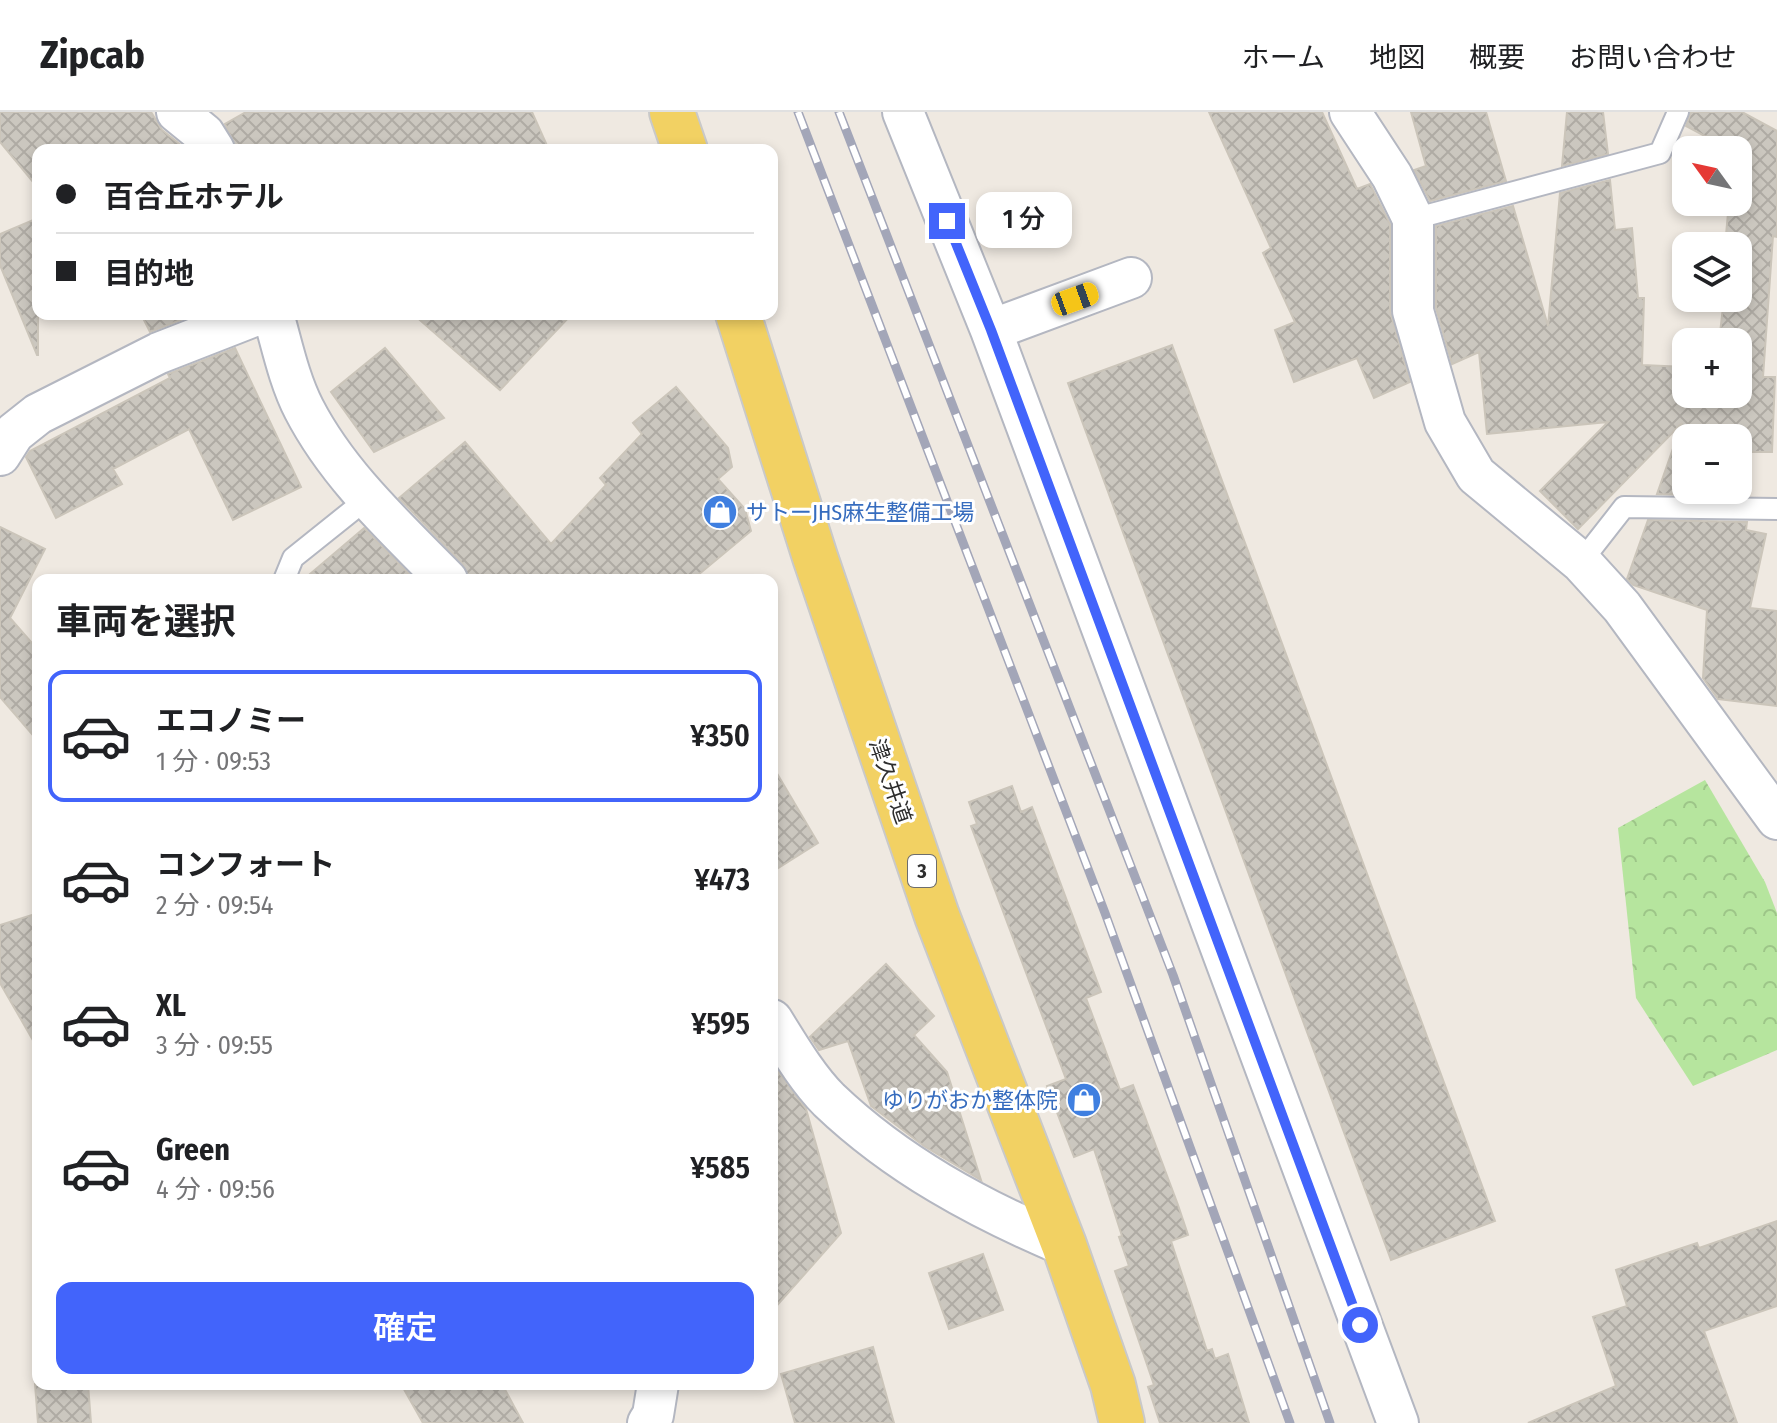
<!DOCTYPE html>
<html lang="ja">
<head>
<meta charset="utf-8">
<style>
  :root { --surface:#fff; --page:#f2f2f2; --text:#202124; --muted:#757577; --line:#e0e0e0; --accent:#4264fb }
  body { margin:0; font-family:"Fira Sans Condensed","Noto Sans JP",sans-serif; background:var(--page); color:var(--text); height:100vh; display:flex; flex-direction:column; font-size:30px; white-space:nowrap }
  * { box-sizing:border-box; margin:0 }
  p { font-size:26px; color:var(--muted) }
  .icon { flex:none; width:44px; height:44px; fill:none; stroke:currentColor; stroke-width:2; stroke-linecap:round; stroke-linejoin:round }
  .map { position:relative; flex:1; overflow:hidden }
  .drawer { position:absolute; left:32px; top:462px; width:746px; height:816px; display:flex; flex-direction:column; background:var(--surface); border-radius:16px; box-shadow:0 4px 12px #0003 }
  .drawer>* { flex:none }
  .top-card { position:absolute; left:32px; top:32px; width:746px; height:176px; border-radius:16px; box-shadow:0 4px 12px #0003; display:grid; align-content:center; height:176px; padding:0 24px; background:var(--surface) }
  .needle { width:52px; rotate:303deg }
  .buttons { position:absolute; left:1672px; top:24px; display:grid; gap:16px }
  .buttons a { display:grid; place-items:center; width:80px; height:80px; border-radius:16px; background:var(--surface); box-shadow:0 4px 12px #0003; font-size:40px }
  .end { position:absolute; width:36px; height:36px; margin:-18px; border:10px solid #4264fb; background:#fff; box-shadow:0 0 0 4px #fff }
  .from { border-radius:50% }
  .bubble { position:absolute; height:56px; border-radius:16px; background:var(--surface); box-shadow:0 4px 12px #0003; font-size:26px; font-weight:600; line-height:56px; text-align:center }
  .car { position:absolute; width:24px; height:48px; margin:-24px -12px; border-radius:10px; box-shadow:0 0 6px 2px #0007; background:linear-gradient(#f5c518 24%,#345 0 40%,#f5c518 0 76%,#345 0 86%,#f5c518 0) }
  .top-card b { display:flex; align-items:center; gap:28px; height:76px; font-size:30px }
  .top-card b+b { border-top:2px solid var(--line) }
  .top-card i { width:20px; height:20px; background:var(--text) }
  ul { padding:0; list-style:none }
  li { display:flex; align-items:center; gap:24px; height:132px; margin:0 16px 12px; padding:0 8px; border:4px solid transparent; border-radius:16px }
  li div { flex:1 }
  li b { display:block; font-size:30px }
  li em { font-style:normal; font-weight:600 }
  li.on { border-color:var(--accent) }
  li>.icon { width:72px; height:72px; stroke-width:1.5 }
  h2 { padding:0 24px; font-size:36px; line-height:96px }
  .primary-button { display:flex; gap:16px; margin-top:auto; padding:16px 24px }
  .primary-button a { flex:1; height:92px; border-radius:16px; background:var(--accent); color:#fff; font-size:32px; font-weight:600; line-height:92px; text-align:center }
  header { display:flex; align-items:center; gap:48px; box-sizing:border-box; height:112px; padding:0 40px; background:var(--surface); border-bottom:2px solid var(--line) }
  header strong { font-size:38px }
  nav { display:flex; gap:44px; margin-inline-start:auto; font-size:28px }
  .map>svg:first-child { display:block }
  .forest { fill:url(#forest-crowns) }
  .building { fill:url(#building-cross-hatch); stroke:#cbc5ba; stroke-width:2; fill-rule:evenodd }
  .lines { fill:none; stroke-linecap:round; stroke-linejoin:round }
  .lane-casing { stroke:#b4b7c1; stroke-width:24 }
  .street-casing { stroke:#b4b7c1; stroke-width:44 }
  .primary-casing { stroke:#c9c9c9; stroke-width:48 }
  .lane { stroke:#fff; stroke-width:20 }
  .street { stroke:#fff; stroke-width:40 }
  .primary { stroke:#f2d163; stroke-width:44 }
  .rail-casing { stroke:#a3a6b8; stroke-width:9 }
  .rail { stroke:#fff; stroke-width:6; stroke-dasharray:18; stroke-linecap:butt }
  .route { stroke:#4264fb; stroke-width:10 }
  .labels { text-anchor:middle; stroke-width:6; stroke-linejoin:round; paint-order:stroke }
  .shield { fill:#fff; stroke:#6d6d6d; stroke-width:2 }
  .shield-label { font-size:20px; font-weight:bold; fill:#2e2e2e }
  .shop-label { font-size:22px; fill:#366cbe; stroke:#fff; text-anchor:start }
  .street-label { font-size:22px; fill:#2e2e2e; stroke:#fff }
</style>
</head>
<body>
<header>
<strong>Zipcab</strong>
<nav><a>ホーム</a><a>地図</a><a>概要</a><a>お問い合わせ</a></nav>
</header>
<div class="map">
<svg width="1777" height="1311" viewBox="0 0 1777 1311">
  <defs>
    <pattern id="forest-crowns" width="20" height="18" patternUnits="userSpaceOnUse" patternTransform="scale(2)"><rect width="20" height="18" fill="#b6e59e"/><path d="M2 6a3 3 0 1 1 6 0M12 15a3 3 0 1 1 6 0" fill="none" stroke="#9dc588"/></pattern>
    <pattern id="building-cross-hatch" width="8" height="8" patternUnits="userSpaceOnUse" patternTransform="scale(2)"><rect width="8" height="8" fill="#cbc7bf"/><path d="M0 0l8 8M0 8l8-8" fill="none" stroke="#afaba4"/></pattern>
  </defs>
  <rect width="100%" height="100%" fill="#efe9e1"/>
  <path class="forest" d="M1705,668L1765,770L1777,801V938L1693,974L1636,886L1618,716Z"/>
  <path class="building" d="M0,0H151L162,18L187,38H38V76L0,30Z
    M246,0H532L549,38H237L225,12Z
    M1209,0H1322L1357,77L1370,72L1390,112V199L1410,270L1374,286L1357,246L1294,270L1275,218L1295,210L1263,141L1271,136Z
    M1411,0H1486L1506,69L1430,89L1414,58L1426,54Z
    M1567,0H1603L1608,42L1562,54Z
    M1691,0H1742L1777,19V125L1773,124L1763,265H1775L1772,340H1750L1748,384L1657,382L1682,311L1578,417L1540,379L1608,310L1487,322L1479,240L1452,252L1436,196V114L1513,94L1548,214L1560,81L1610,68L1615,118L1632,116L1638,186H1644L1642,253L1686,255V282H1738V230H1719L1724,186H1738V134H1725L1729,90H1738V38H1731L1686,14ZM1686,326H1738V378H1686Z
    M38,106V243H37L0,153V122Z
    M141,202H196L150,220Z
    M413,202H572L500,278Z
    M1172,233L1495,1109L1391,1148L1068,271Z
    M235,236L301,375L233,408L189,317L113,357L122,372L56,406L26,345L30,339L170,266L168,262Z
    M385,236L444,306L374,340L331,280Z
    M676,275L728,336L732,355L718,367L745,397L751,419L692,468H469L463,452L399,386L465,330L551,432L606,373L600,366L642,322L633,311Z
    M1648,408L1747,410L1746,418L1766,422L1750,496L1777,499V594L1718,587L1703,566L1707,498L1633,473L1627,467Z
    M0,415L45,437L10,506L38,538V629L0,585Z
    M364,416L415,468H303Z
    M772,653L818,731L772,760Z
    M1012,674L1021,700L1032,695L1101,880L1086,886L1120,978L1133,973L1178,1093L1188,1123L1171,1129L1207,1239L1212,1237L1215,1247L1228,1242L1249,1311H1160L1148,1275L1154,1273L1115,1159L1129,1154L1119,1125L1122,1124L1094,1037L1074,1045L1047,974L1066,967L971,714L977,712L969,690Z
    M38,801V937L0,871V813Z
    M886,852L934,904L914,923L947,960L981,1068L924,1034L871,994L848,929L819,938L810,925Z
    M772,951L806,997L841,1121L772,1199Z
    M1777,1109V1194L1704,1219L1737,1311H1528L1616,1274L1593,1205L1627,1194L1616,1158L1697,1131L1699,1136Z
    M983,1142L1003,1198L949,1217L929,1161Z
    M873,1235L894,1311H795L781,1262Z
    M35,1272H88L91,1311H38Z
    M401,1272H502L523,1311H423Z"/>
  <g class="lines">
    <g class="lane-casing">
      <path id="lane" d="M1413,107L1660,41L1678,0
        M1581,450L1624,395L1777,397
        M284,468L293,446L368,386"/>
    </g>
    <g class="street-casing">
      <path id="street" d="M177,0L204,22L214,38
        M903,0L991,218L1398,1311
        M1350,0L1392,64L1413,107V199L1445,310L1476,363L1581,450L1622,495L1777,707
        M273,202C282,233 289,268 304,297C338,363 395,415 447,468
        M991,218L1131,166
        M0,343L14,321L38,302L159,241L259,202
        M772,908C789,935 807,966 829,988C897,1053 979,1097 1064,1133
        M648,1311L653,1303L658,1272"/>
    </g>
    <g class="primary-casing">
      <path id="primary" d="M672,0L685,38
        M738,202L815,445L937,804L1064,1133L1113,1273L1122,1311"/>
    </g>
    <use href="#lane" class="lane"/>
    <use href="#street" class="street"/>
    <use href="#primary" class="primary"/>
    <g class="rail-casing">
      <path id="rail" d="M798,0L1105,801L1290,1311
        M839,0L1173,863L1330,1311"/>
    </g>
    <use href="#rail" class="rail"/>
  </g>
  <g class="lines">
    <path class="route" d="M947,109L991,218L1360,1213"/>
  </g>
  <defs>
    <g id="shop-disc" transform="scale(1.8)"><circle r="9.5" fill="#3f7fe0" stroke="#fff"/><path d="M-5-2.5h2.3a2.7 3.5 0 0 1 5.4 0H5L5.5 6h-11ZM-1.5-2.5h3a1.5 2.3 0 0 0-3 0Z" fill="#fff"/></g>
  </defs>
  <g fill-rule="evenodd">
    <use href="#shop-disc" x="720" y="400"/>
    <use href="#shop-disc" x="1084" y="988"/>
  </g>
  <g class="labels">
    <rect class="shield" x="908" y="743" width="28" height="32" rx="6"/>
    <g class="shield-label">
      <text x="922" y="766">3</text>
    </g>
    <g class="shop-label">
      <text x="746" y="408">サトーJHS麻生整備工場</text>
      <text x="1058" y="996" text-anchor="end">ゆりがおか整体院</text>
    </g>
    <g class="street-label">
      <text transform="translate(891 669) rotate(71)" y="8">津久井道</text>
    </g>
  </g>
</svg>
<div class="buttons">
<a><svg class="needle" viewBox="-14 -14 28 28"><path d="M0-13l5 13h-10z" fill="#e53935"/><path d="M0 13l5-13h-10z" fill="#757577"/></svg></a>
<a><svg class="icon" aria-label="layers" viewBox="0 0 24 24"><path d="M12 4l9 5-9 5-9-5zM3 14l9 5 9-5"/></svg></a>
<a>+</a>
<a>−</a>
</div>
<i class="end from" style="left:1360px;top:1213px"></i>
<i class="end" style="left:947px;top:109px"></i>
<div class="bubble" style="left:976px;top:80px;width:96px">1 分</div>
<i class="car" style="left:1075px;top:187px;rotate:70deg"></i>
<div class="top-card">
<b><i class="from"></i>百合丘ホテル</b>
<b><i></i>目的地</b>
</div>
<section class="drawer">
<h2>車両を選択</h2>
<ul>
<li class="on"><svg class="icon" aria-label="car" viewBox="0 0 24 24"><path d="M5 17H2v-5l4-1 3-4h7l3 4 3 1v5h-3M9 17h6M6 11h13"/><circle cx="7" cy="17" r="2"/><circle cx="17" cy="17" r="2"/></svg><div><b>エコノミー</b><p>1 分 · 09:53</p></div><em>¥350</em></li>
<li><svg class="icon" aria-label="car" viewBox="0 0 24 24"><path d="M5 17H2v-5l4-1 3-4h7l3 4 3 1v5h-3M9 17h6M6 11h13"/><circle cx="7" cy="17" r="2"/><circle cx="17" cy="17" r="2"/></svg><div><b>コンフォート</b><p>2 分 · 09:54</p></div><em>¥473</em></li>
<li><svg class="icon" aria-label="car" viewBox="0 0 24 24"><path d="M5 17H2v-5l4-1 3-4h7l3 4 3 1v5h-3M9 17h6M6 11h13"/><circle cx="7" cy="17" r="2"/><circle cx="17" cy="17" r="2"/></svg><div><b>XL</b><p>3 分 · 09:55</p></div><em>¥595</em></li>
<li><svg class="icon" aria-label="car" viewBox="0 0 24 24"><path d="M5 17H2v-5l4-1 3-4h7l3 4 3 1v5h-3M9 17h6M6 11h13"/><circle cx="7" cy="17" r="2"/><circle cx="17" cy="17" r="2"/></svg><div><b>Green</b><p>4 分 · 09:56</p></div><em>¥585</em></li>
</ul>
<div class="primary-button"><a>確定</a></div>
</section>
</div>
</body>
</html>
